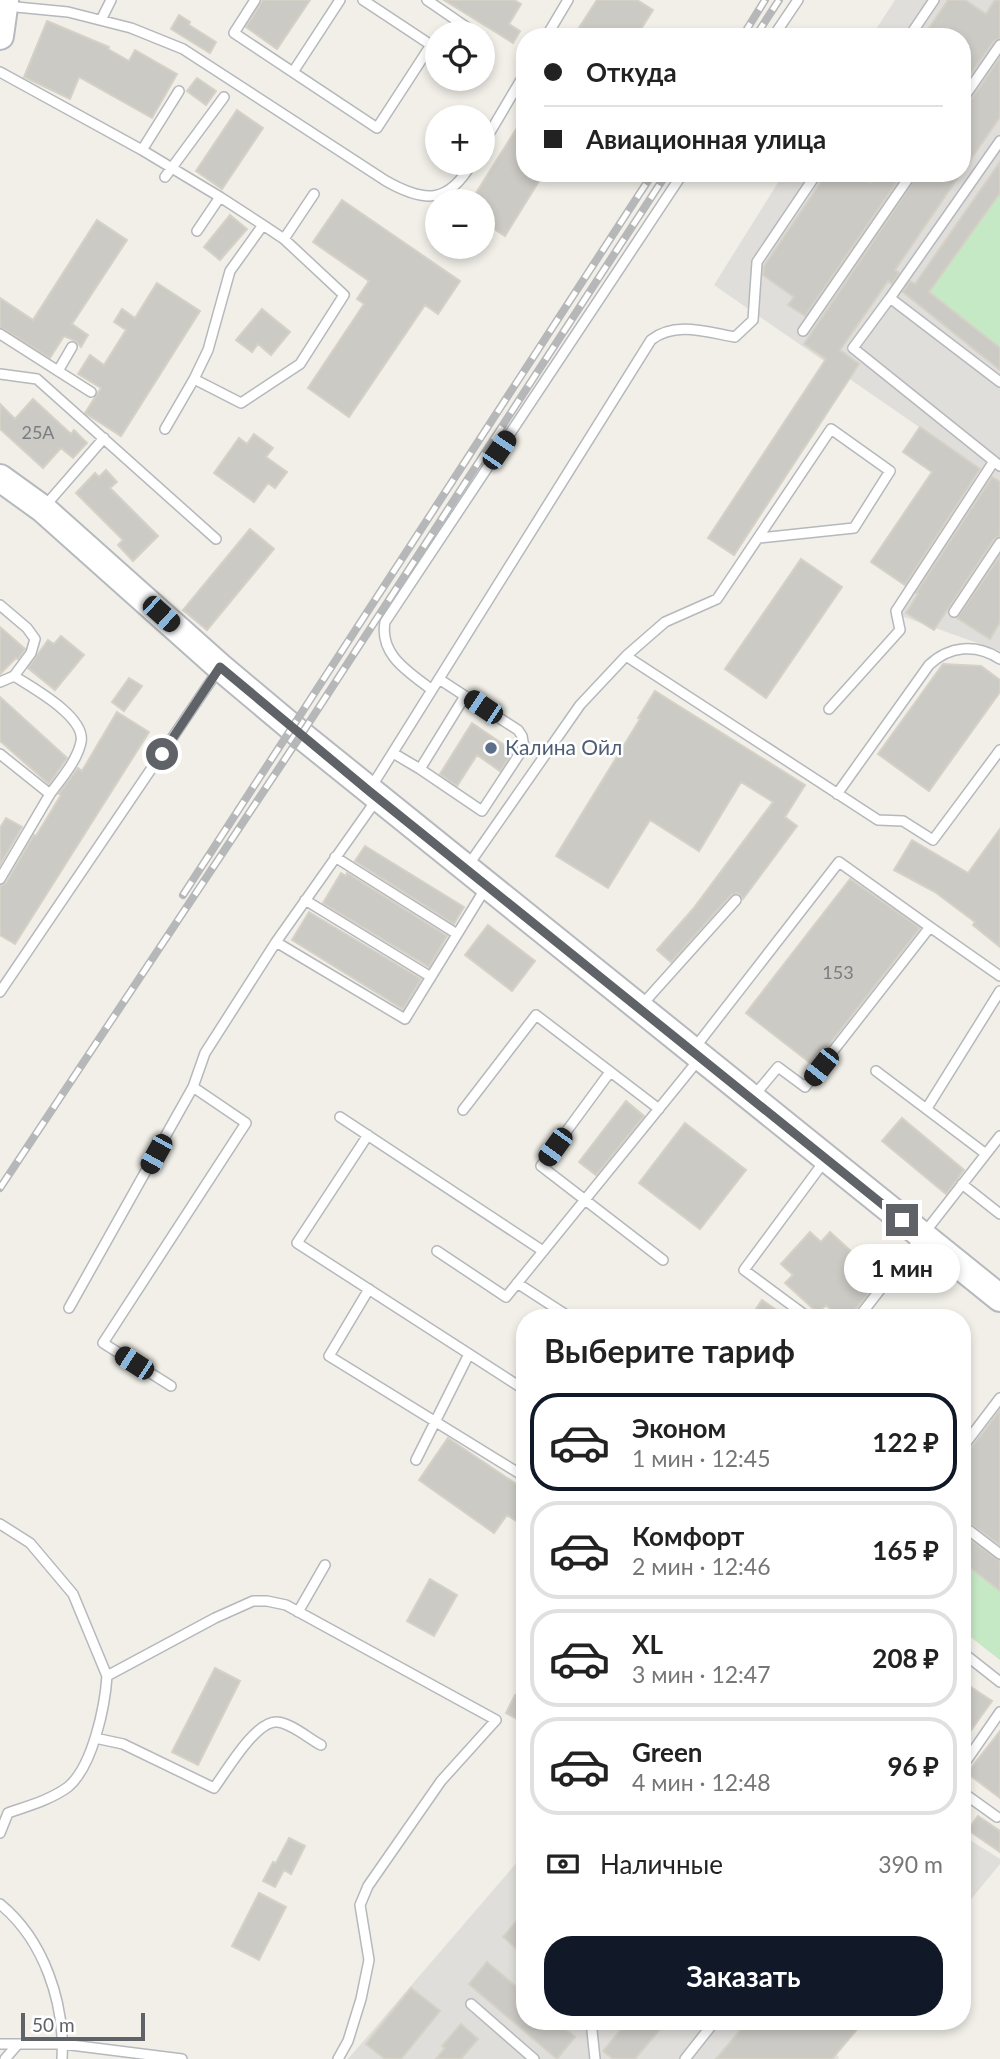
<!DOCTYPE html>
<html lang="ru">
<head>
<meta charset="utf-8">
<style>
  :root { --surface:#fff; --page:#f6f6f6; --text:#222; --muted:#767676; --line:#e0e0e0; --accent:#111827 }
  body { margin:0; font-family:Lato,sans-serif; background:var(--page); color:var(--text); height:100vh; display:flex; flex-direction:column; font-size:26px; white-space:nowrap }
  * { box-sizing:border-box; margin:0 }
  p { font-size:23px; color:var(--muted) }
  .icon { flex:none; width:38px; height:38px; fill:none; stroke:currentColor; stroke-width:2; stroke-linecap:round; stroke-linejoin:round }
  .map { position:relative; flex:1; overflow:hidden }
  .side { position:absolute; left:516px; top:1309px; width:455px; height:721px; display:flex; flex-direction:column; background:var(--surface); border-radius:28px; box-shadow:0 4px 10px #0003 }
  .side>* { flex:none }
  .hud { position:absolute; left:516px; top:28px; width:455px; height:154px; border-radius:28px; box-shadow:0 4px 10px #0003; display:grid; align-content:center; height:154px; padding:0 28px; background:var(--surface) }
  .fabs { position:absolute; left:425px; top:21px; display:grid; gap:14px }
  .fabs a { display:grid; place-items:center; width:70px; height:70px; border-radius:50%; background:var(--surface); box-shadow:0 4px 10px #0003; font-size:35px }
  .scale { position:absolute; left:21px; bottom:18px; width:124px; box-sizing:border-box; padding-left:7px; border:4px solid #5f6368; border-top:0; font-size:19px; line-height:24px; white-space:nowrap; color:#5f6368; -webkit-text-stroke:5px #fff; paint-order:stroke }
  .end { position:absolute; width:32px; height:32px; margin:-16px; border:9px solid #5f6368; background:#fff; box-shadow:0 0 0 4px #fff }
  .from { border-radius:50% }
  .bubble { position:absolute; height:49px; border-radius:24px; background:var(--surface); box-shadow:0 4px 10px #0003; font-size:23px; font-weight:700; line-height:49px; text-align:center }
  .car { position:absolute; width:21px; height:42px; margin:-21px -10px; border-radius:9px; box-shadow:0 0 5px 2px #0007; background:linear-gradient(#222 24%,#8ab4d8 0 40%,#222 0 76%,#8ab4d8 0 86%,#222 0) }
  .hud b { display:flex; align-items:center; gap:24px; height:66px; font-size:26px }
  .hud b+b { border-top:2px solid var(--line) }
  .hud i { width:18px; height:18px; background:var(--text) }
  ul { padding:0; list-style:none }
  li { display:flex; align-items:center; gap:21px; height:98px; margin:0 14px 10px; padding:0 14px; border:4px solid var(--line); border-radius:28px }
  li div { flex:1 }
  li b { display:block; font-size:26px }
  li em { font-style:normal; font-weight:700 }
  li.active { border-color:var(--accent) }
  li>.icon { width:63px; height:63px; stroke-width:1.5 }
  h2 { padding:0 28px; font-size:32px; line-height:84px }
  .pay { display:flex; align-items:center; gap:18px; height:77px; padding:0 28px; font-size:26px }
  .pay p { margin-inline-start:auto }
  .button { display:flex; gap:14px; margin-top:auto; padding:14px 28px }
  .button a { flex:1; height:80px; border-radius:28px; background:var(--accent); color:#fff; font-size:28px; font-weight:700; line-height:80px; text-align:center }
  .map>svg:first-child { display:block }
  .industrial { fill:#e0deda }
  .green { fill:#c5e8c5 }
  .building { fill:#cccac5; stroke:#d6d1c6; stroke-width:2 }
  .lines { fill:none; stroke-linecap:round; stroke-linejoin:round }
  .lane-casing { stroke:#b5b8bc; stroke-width:12 }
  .secondary-casing { stroke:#b6babf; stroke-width:30 }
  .lane { stroke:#fff; stroke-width:9 }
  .secondary { stroke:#fff; stroke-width:26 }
  .rail-casing { stroke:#b6b7b8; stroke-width:8 }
  .rail { stroke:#fff; stroke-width:5; stroke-dasharray:16; stroke-linecap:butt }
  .route { stroke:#5f6368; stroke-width:9 }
  .service-dot { fill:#5c6f8a; stroke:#fff; stroke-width:2.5 }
  .labels { text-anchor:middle; stroke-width:5; stroke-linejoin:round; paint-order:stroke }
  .number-label { font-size:18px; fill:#7a7d7f }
  .service-label { font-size:21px; fill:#4e5e75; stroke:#fff; text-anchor:start }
</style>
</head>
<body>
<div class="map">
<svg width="1000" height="2059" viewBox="0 0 1000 2059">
  <rect width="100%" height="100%" fill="#f1efe8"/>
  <path class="industrial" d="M895,0H1000V193L929,292L1000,348V651L890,612L984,472L714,285L784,173H962V37H871Z
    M962,1835L1000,1859V1864L963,1909Z
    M525,1853V2021H864L836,2054L839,2057L838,2059H348Z"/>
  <path class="green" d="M1000,193V348L929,292Z
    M963,1562L1000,1592V1660L963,1631Z"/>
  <path class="building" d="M263,0H310L277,49L246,27Z
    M444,0H514L521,4L509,24L520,31L513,43Z
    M597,0H637L653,10L636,37H573Z
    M948,0H965L986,14L995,0H1000V38L994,41L962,87V37H923Z
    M179,15L190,22L189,25L216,42L210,53L171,29Z
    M47,21L109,47L108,49L129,61L135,50L177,74L152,118L79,77L70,99L24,77Z
    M1000,57V117L962,172V107L968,104Z
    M197,78L216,91L206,105L187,91Z
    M237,110L263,128L222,189L196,171Z
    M525,115V173H544L505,236L483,222V201H471Z
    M1000,162V193L929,292L1000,348V370L903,292L910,281L915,284Z
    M827,173H855L870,183L877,173H903L805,316L788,305L794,297L763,275L764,266Z
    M919,173H961L895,270L899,273L892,284L888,281L840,350L859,364L734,555L708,538L826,359L804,344Z
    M342,200L460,281L438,314L425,305L349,417L308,388L364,304L357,299L369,281L313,242Z
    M230,215L247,229L220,260L204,247Z
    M97,220L127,240L72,324L88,335L81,347L76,341L64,336L50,358L0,327V298L33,320Z
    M157,283L200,311L121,436L85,413L101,388L78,374L90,355L104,365L126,330L114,322L122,309L135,318Z
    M262,309L290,332L271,355L258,344L252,352L236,340Z
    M33,399L71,434L74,430L87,443L73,458L61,448L43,468L0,429V404L15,419Z
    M920,427L980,469L905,585L871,562L932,472L903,452Z
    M254,434L273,448L266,457L287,472L275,488L268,483L254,502L214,473L239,438L247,444Z
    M106,470L117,482L110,488L158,536L133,561L118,545L123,540L76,493L95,473L99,477Z
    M992,477L1000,482V536L994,539L934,630L906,613L918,594L916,593Z
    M250,529L274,549L207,630L183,610Z
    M1000,556V622L990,639L957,618Z
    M801,559L842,587L766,698L725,669Z
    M0,627L25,649L18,659L16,658L0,674Z
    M61,636L84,655L55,690L28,668L48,640L54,644Z
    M943,664L981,666L1000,680V692L929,791L878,754Z
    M129,678L142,686L124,711L112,702Z
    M655,691L805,785L785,817L797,826L743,899L738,893L731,895L671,962L657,950L693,909L773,802L741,782L699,851L650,820L608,888L556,856L640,719L638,718Z
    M0,697L67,758L49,784L0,741Z
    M117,712L149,732L15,944L0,935V886L6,883L34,835L36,836L61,795L59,794L78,768L82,771Z
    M472,723L513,751L500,771L477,755L457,786L440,774Z
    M6,818L22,827L0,865V828Z
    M1000,829V947L973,925L975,922L935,892L894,870L912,840L968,873Z
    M365,846L464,907L454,924L355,861Z
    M341,873L346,876L347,873L447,936L429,967L323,903Z
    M850,879L920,928L813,1065L746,1013Z
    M309,912L421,979L403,1009L292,940Z
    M488,925L535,961L512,991L465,955Z
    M626,1101L644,1116L596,1175L579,1162Z
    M902,1118L964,1170L946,1194L882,1141Z
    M685,1123L746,1170L700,1229L639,1183Z
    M810,1232L821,1242L830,1232L866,1265L856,1275L872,1289L848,1318H840L826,1305L818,1313L785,1283L793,1275L781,1264Z
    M762,1300L788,1318H750Z
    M1000,1410V1545L962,1518V1455L968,1452Z
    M448,1438L525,1490V1527L507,1515L494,1533L419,1480Z
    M962,1534L1000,1561V1591L962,1561Z
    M430,1579L457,1595L434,1636L407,1621Z
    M215,1668L240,1681L198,1765L172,1752Z
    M962,1681L992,1701L962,1743Z
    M515,1695L525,1700V1723L506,1713Z
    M1000,1731V1798L967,1773Z
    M978,1816L1000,1831V1852L968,1830Z
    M289,1838L305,1846L291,1874L284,1870L275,1887L263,1881L273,1862L276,1863Z
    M259,1893L286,1907L259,1960L232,1946Z
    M525,1911V1956L503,1937Z
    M487,1962L525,1994V2021H556L575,2037L557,2059L469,1984Z
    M411,1988L440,2011L401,2059H385L366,2044Z
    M628,2021H667L635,2059H613L603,2051Z
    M748,2021H864L832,2059H716Z
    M461,2024L478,2039L461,2059H436L445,2048L442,2046Z"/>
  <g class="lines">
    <g class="lane-casing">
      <path id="lane" d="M255,0L234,33L377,128L431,45L363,0
        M427,0L475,33
        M6,6L68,12L131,28L183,49L386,181C425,203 448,204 472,163
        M101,20L111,0
        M546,37L568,0
        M773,37L798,0
        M909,37L934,0
        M483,39L485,41
        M0,72L142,150L220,197
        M293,72L340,0
        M962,100L1000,45
        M1000,141L890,298L1000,382
        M483,144L525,73
        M142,150L179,91
        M165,177L224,97
        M197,231L220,197L263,225
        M284,239L314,194
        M890,298L853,348L1000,466
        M803,331L912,173
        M0,334L91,392
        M58,371L72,347
        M0,374L37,379L216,539
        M165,429L194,379L208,350L230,271L263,225L284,239L344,295L300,364L241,403L194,379
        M45,506L104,438
        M0,605L27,628L35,639L31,653L14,676
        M954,612L1000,543
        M626,656L665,622L717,599L831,429L890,471L854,528L759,538
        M0,682L14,676C33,688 86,717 81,742C77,761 61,779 50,794L0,754
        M432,690C409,672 379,655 385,622L683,173
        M829,709L900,630L896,611L994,461
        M393,753L420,769L465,696L439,679
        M420,769L482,811L524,747L522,736L518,730L465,696
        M370,789L651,340C675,321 706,332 735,337L753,320L757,262L817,173
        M837,794L929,665C949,646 976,643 1000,659
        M335,857L457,934
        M467,867L580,705L626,656L878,820L903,821L933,840L1000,750
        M0,879L50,794
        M305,900L431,977
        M276,942L405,1019L485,889
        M0,992L219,669
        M640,1007L736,900
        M693,1050L839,862L930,927
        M876,1071L986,1154
        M610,1072L541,1166L663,1260
        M753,1097L778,1067L805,1087L930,927L1000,976
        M927,1108L1000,991
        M463,1110L536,1015L659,1109
        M340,1117L543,1251
        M368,1135L297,1243L525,1390
        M962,1184L1000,1214
        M437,1251L506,1297L700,1058
        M517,1283L571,1318
        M369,1289L329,1356L525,1477
        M69,1308L193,1087
        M809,1318L744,1270L826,1159
        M858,1318L1000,1136
        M171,1386L103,1343L246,1123L193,1087L205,1053L276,942L377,799
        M962,1448L1000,1398
        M416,1460L469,1354
        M0,1524L30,1543L73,1594L107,1676
        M962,1525L1000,1554
        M298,1612L325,1565
        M962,1652L1000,1682
        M95,1738L123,1744L214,1788C226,1772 256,1720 277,1722C291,1723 308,1738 321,1745
        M962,1767L1000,1712
        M962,1792L997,1817
        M0,1833L8,1813C28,1806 50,1800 68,1787C93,1766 105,1706 107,1676L215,1618L253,1601H267L286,1605L496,1720L441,1781L368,1886L360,1905L369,1960L361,1999L348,2041L338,2059
        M0,1904C44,1940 65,2003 62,2059
        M471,2004L534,2059
        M591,2021L595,2059
        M0,2044H63L182,2059
        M5,2059L18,2044
        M685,2059L715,2021"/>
    </g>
    <g class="secondary-casing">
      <path id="secondary" d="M0,36L5,0
        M0,478L43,509L220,667L301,735L1000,1298"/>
    </g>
    <use href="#lane" class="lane"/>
    <use href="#secondary" class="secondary"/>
    <g class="rail-casing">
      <path id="rail" d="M742,37L765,0
        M755,37L779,0
        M183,895L653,173
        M0,1188L301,735L667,173"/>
    </g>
    <use href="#rail" class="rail"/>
  </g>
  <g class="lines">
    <path class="route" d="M162,754L220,667L369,791L902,1220"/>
  </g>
  <circle class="service-dot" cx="491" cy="748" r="7"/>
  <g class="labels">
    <g class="number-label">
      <text x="38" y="439">25А</text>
      <text x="838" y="979">153</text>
    </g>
    <g class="service-label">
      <text x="505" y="755">Калина Ойл</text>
    </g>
  </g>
</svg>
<div class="fabs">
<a><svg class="icon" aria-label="locate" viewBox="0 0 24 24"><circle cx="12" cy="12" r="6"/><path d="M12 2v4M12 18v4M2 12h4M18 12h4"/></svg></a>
<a>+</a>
<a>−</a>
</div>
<div class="scale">50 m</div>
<i class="end from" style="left:162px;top:754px"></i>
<i class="end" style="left:902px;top:1220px"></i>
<div class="bubble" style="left:844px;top:1244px;width:116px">1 мин</div>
<i class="car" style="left:499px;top:450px;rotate:34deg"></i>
<i class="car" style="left:161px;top:614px;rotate:132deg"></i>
<i class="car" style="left:483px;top:707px;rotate:304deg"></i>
<i class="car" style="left:821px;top:1067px;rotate:218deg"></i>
<i class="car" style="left:555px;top:1147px;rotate:216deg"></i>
<i class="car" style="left:156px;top:1154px;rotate:209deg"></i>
<i class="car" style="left:134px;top:1363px;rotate:303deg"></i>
<div class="hud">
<b><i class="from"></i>Откуда</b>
<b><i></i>Авиационная улица</b>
</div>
<section class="side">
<h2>Выберите тариф</h2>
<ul>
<li class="active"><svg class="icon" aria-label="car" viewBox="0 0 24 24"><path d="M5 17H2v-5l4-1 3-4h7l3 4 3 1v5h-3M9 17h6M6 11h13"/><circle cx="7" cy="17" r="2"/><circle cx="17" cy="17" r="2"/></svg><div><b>Эконом</b><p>1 мин · 12:45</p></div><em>122 ₽</em></li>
<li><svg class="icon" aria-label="car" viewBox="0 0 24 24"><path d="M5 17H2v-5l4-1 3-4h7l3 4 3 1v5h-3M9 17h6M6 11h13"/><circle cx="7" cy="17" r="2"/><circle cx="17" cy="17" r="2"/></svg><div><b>Комфорт</b><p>2 мин · 12:46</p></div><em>165 ₽</em></li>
<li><svg class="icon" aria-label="car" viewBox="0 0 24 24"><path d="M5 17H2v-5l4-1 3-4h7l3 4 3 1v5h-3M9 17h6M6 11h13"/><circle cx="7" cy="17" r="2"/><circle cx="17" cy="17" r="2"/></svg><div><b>XL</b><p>3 мин · 12:47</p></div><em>208 ₽</em></li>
<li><svg class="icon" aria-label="car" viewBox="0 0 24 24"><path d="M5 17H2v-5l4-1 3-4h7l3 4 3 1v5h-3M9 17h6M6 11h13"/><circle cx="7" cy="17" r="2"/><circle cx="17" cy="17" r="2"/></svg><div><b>Green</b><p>4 мин · 12:48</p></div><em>96 ₽</em></li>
</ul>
<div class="pay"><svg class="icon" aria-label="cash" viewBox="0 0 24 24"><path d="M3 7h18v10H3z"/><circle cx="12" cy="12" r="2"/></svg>Наличные<p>390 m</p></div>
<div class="button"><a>Заказать</a></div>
</section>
</div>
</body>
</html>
